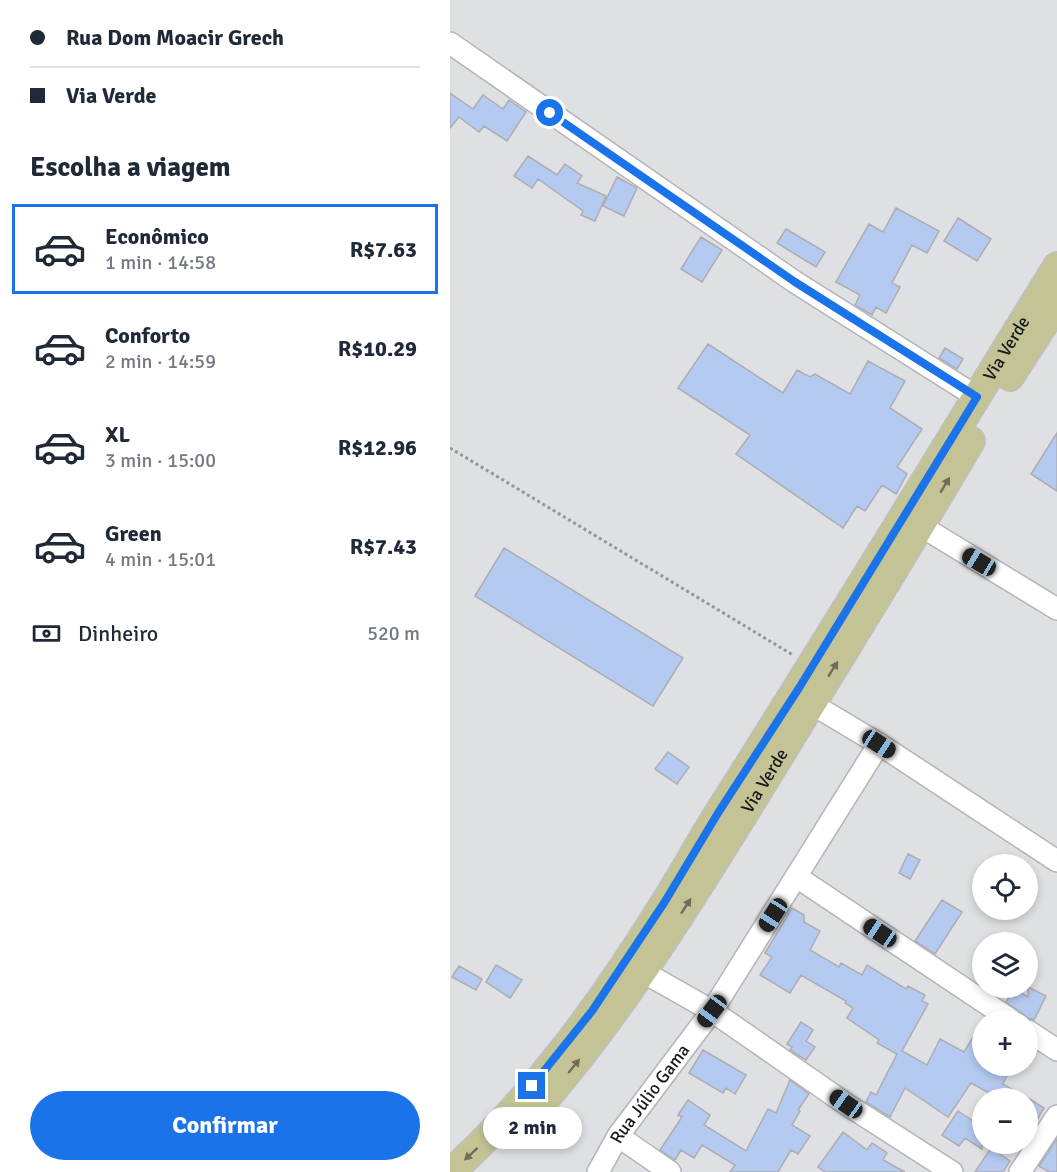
<!DOCTYPE html>
<html lang="pt">
<head>
<meta charset="utf-8">
<style>
  :root { --surface:#fff; --page:#f2f2f3; --text:#1f2937; --muted:#747a83; --line:#e0e1e3; --accent:#1a73e8 }
  body { margin:0; font-family:Signika,sans-serif; background:var(--page); color:var(--text); height:100vh; display:flex; flex-direction:column; font-size:22px; white-space:nowrap }
  * { box-sizing:border-box; margin:0 }
  p { font-size:20px; color:var(--muted) }
  .icon { flex:none; width:33px; height:33px; fill:none; stroke:currentColor; stroke-width:2; stroke-linecap:round; stroke-linejoin:round }
  .map { position:relative; flex:1; overflow:hidden }
  .drawer { display:flex; flex-direction:column; background:var(--surface); width:450px }
  .drawer>* { flex:none }
  .top-card { display:grid; align-content:center; height:132px; padding:0 30px; background:var(--surface) }
  .buttons { position:absolute; left:522px; top:854px; display:grid; gap:12px }
  .buttons a { display:grid; place-items:center; width:66px; height:66px; border-radius:50%; background:var(--surface); box-shadow:0 3px 9px #0003; font-size:30px }
  .end { position:absolute; width:27px; height:27px; margin:-14px; border:8px solid #1a73e8; background:#fff; box-shadow:0 0 0 3px #fff }
  .from { border-radius:50% }
  .bubble { position:absolute; height:42px; border-radius:21px; background:var(--surface); box-shadow:0 3px 9px #0003; font-size:20px; font-weight:700; line-height:42px; text-align:center }
  .car { position:absolute; width:18px; height:36px; margin:-18px -9px; border-radius:8px; box-shadow:0 0 4px 2px #0007; background:linear-gradient(#222 24%,#8ab4d8 0 40%,#222 0 76%,#8ab4d8 0 86%,#222 0) }
  .top-card b { display:flex; align-items:center; gap:21px; height:57px; font-size:22px }
  .top-card b+b { border-top:2px solid var(--line) }
  .top-card i { width:15px; height:15px; background:var(--text) }
  ul { padding:0; list-style:none }
  li { display:flex; align-items:center; gap:18px; height:90px; margin:0 12px 9px; padding:0 18px; border:3px solid transparent; border-radius:0px }
  li div { flex:1 }
  li b { display:block; font-size:22px }
  li em { font-style:normal; font-weight:700 }
  li.active { border-color:var(--accent) }
  li>.icon { width:54px; height:54px; stroke-width:1.5 }
  h2 { padding:0 30px; font-size:27px; line-height:72px }
  .pay { display:flex; align-items:center; gap:15px; height:66px; padding:0 30px; font-size:22px }
  .pay p { margin-inline-start:auto }
  .action { display:flex; gap:12px; margin-top:auto; padding:12px 30px }
  .action a { flex:1; height:69px; border-radius:36px; background:var(--accent); color:#fff; font-size:24px; font-weight:700; line-height:69px; text-align:center }
  main { display:flex; flex:1; min-height:0 }
  .map>svg:first-child { display:block }
  .building { fill:#b5caf1; stroke:#acadb0; stroke-width:1.5 }
  .lines { fill:none; stroke-linecap:round; stroke-linejoin:round }
  .minor-casing { stroke:#b2b4b7; stroke-width:24 }
  .major-casing { stroke:#bebfbf; stroke-width:30 }
  .path { stroke:#959698; stroke-width:3; stroke-dasharray:3 3; stroke-linecap:butt }
  .minor { stroke:#fff; stroke-width:21 }
  .major { stroke:#c4c395; stroke-width:27 }
  .oneway { fill:#6e6e58 }
  .route { stroke:#1a73e8; stroke-width:8 }
  .labels { text-anchor:middle; stroke-width:4.5; stroke-linejoin:round; paint-order:stroke }
  .street-label { font-size:18px; fill:#18191a; stroke:#dfe0e3 }
</style>
</head>
<body>
<main>
<section class="drawer">
<div class="top-card">
<b><i class="from"></i>Rua Dom Moacir Grech</b>
<b><i></i>Via Verde</b>
</div>
<h2>Escolha a viagem</h2>
<ul>
<li class="active"><svg class="icon" aria-label="car" viewBox="0 0 24 24"><path d="M5 17H2v-5l4-1 3-4h7l3 4 3 1v5h-3M9 17h6M6 11h13"/><circle cx="7" cy="17" r="2"/><circle cx="17" cy="17" r="2"/></svg><div><b>Econômico</b><p>1 min · 14:58</p></div><em>R$7.63</em></li>
<li><svg class="icon" aria-label="car" viewBox="0 0 24 24"><path d="M5 17H2v-5l4-1 3-4h7l3 4 3 1v5h-3M9 17h6M6 11h13"/><circle cx="7" cy="17" r="2"/><circle cx="17" cy="17" r="2"/></svg><div><b>Conforto</b><p>2 min · 14:59</p></div><em>R$10.29</em></li>
<li><svg class="icon" aria-label="car" viewBox="0 0 24 24"><path d="M5 17H2v-5l4-1 3-4h7l3 4 3 1v5h-3M9 17h6M6 11h13"/><circle cx="7" cy="17" r="2"/><circle cx="17" cy="17" r="2"/></svg><div><b>XL</b><p>3 min · 15:00</p></div><em>R$12.96</em></li>
<li><svg class="icon" aria-label="car" viewBox="0 0 24 24"><path d="M5 17H2v-5l4-1 3-4h7l3 4 3 1v5h-3M9 17h6M6 11h13"/><circle cx="7" cy="17" r="2"/><circle cx="17" cy="17" r="2"/></svg><div><b>Green</b><p>4 min · 15:01</p></div><em>R$7.43</em></li>
</ul>
<div class="pay"><svg class="icon" aria-label="cash" viewBox="0 0 24 24"><path d="M3 7h18v10H3z"/><circle cx="12" cy="12" r="2"/></svg>Dinheiro<p>520 m</p></div>
<div class="action"><a>Confirmar</a></div>
</section>
<div class="map">
<svg width="607" height="1172" viewBox="0 0 607 1172">
  <rect width="100%" height="100%" fill="#dfe0e3"/>
  <path class="building" d="M0,93L23,109L33,95L53,109L59,100L76,112L57,141L34,126L29,132L9,117L0,128Z
    M78,156L107,175L115,164L132,176L127,183L156,196L145,221L131,215L133,211L88,179L82,188L64,176Z
    M167,177L187,188L174,216L153,206Z
    M446,208L489,231L477,253L462,245L442,283L450,287L436,313L426,307L422,315L405,305L410,295L386,282L419,224L433,232Z
    M508,218L541,239L527,261L494,241Z
    M336,229L375,252L366,267L327,243Z
    M251,237L272,250L252,282L231,269Z
    M258,344L333,393L347,370L360,377L365,374L400,394L418,361L455,381L440,408L472,429L447,467L457,474L446,494L432,485L415,511L407,506L393,528L286,454L300,435L228,388Z
    M495,348L513,359L507,369L489,358Z
    M607,433V491L581,474Z
    M54,548L233,658L203,706L25,596Z
    M218,752L239,767L227,784L205,769Z
    M458,854L470,860L460,879L449,873Z
    M492,900L512,912L485,954L465,941Z
    M342,908L354,915V922L370,931L360,950L389,967L391,963L412,975L417,965L456,989L458,986L475,995L472,1001L478,1004L452,1051L477,1065L490,1039L514,1052L523,1037L532,1044V1065H562L553,1084L577,1098H548L521,1083L498,1117L455,1088L440,1117L416,1102L421,1092L426,1095L447,1054L427,1043L429,1040L397,1018L403,1008L395,1003L396,1001L356,978L351,975L340,993L310,975L322,957L315,953Z
    M46,965L72,980L60,998L36,982Z
    M9,966L32,979L26,990L2,977Z
    M578,987L596,996L584,1020L578,1018L556,1002L564,989L578,997Z
    M351,1022L363,1030L356,1041L365,1047L356,1060L340,1050L342,1047L337,1044Z
    M253,1050L296,1075L285,1094L276,1088L273,1093L239,1073Z
    M340,1080L359,1094L348,1110L350,1111L342,1125L360,1136L348,1154L341,1150L328,1172H280L285,1165L252,1145L244,1158L231,1150L225,1160L210,1150L232,1117L228,1115L238,1100L260,1115L254,1125L296,1151L318,1109L326,1113Z
    M578,1098L594,1108L578,1135Z
    M508,1111L532,1127V1149L515,1138L509,1146L492,1135Z
    M393,1132L417,1150L422,1143L437,1153L433,1160L455,1172H375L368,1167Z
    M607,1139V1172H599L589,1166Z
    M541,1148L560,1161L553,1172H525Z"/>
  <g class="lines">
    <g class="minor-casing">
      <g id="minor">
        <path d="M0,43L345,282L527,397"/>
        <path d="M471,526L607,609"/>
        <path d="M362,704L429,744L607,861"/>
        <path d="M347,877L561,1020"/>
        <path d="M181,965L262,1011L396,1104L502,1172"/>
        <path d="M578,1031L607,1050"/>
        <path d="M168,1136L220,1172"/>
        <path id="s1" d="M148,1172L168,1136L262,1011L429,744"/>
        <path d="M570,1172L607,1116"/>
      </g>
    </g>
    <g class="major-casing">
      <g id="major">
        <path d="M560,377L607,304"/>
        <path id="s2" d="M71,1127C170,1018 246,892 323,767C390,658 457,550 521,441"/>
        <path id="s3" d="M1,1172C86,1095 155,999 215,902C234,872 250,842 269,812C384,631 495,448 607,266"/>
      </g>
    </g>
    <path class="path" d="M0,448L343,655"/>
    <use href="#minor" class="minor"/>
    <use href="#major" class="major"/>
  </g>
  <defs><path id="oneway-solid" d="M-6-.8H1V-3.2L6.5 0L1 3.2V.8H-6Z" transform="scale(1.5)"/></defs>
  <g class="oneway">
    <use href="#oneway-solid" transform="translate(495 485) rotate(-59)"/>
    <use href="#oneway-solid" transform="translate(383 669) rotate(-58)"/>
    <use href="#oneway-solid" transform="translate(236 906) rotate(-57)"/>
    <use href="#oneway-solid" transform="translate(124 1066) rotate(-51)"/>
    <use href="#oneway-solid" transform="translate(21 1154) rotate(137)"/>
  </g>
  <g class="lines">
    <path class="route" d="M82,1086L142,1011L214,903L268,813L349,688L527,397L345,282L100,113"/>
  </g>
  <g class="labels">
    <g class="street-label">
      <text dy="6" stroke="none"><textPath href="#s3" startOffset="996">Via Verde</textPath></text>
      <text dy="6" stroke="none"><textPath href="#s2" startOffset="424">Via Verde</textPath></text>
      <text dy="6" stroke="none"><textPath href="#s1" startOffset="94">Rua Júlio Gama</textPath></text>
    </g>
  </g>
</svg>
<div class="buttons">
<a><svg class="icon" aria-label="locate" viewBox="0 0 24 24"><circle cx="12" cy="12" r="6"/><path d="M12 2v4M12 18v4M2 12h4M18 12h4"/></svg></a>
<a><svg class="icon" aria-label="layers" viewBox="0 0 24 24"><path d="M12 4l9 5-9 5-9-5zM3 14l9 5 9-5"/></svg></a>
<a>+</a>
<a>−</a>
</div>
<i class="end from" style="left:100px;top:113px"></i>
<i class="end" style="left:82px;top:1086px"></i>
<div class="bubble" style="left:33px;top:1107px;width:99px">2 min</div>
<i class="car" style="left:529px;top:562px;rotate:301deg"></i>
<i class="car" style="left:429px;top:744px;rotate:123deg"></i>
<i class="car" style="left:323px;top:915px;rotate:213deg"></i>
<i class="car" style="left:430px;top:933px;rotate:304deg"></i>
<i class="car" style="left:262px;top:1011px;rotate:217deg"></i>
<i class="car" style="left:396px;top:1104px;rotate:305deg"></i>
</div>
</main>
</body>
</html>
